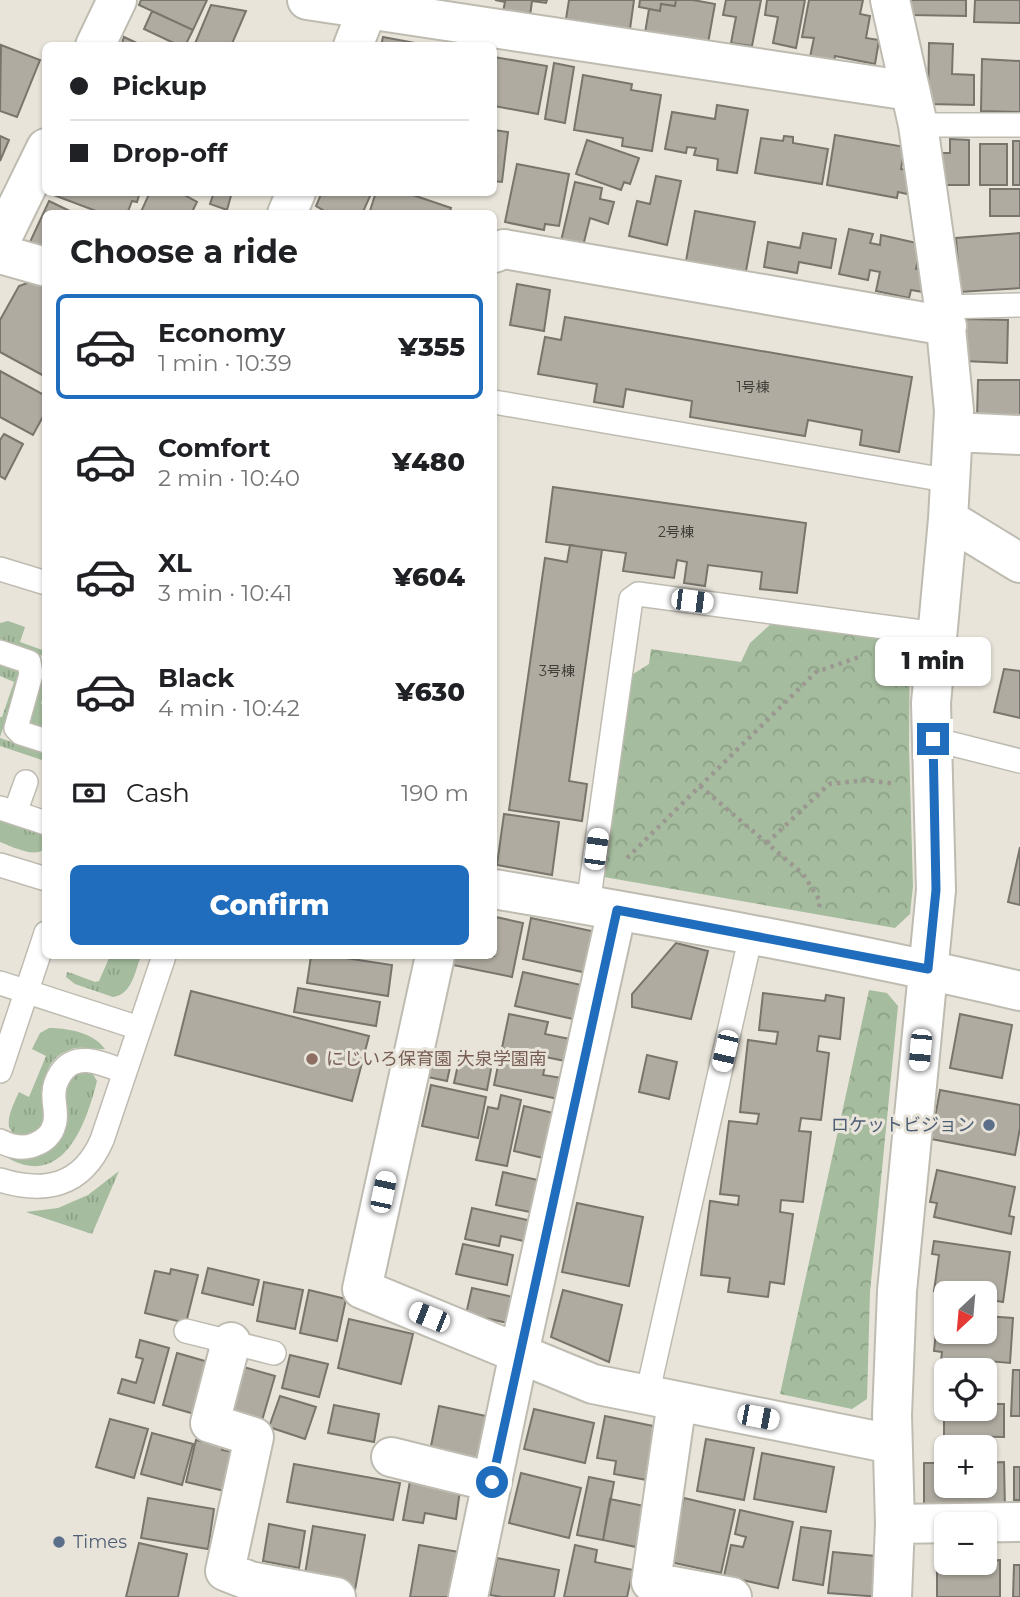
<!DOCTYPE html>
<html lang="en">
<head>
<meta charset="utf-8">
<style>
  :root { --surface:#fff; --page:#f6f6f6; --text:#202124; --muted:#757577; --line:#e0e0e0; --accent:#1f6dbc }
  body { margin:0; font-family:Montserrat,"Noto Sans JP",sans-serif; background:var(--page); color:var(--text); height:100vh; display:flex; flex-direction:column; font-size:26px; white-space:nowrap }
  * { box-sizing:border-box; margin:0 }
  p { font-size:23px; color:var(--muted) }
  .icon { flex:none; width:38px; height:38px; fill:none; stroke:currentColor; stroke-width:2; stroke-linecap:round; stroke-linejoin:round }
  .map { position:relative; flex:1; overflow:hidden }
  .details { position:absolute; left:42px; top:210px; width:455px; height:749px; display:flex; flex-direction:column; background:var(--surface); border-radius:10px; box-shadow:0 2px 5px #0004 }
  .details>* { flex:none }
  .banner { position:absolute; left:42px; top:42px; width:455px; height:154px; border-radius:10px; box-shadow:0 2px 5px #0004; display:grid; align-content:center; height:154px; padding:0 28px; background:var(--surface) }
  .needle { width:46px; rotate:206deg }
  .fabs { position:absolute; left:934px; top:1281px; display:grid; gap:14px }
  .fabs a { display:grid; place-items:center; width:63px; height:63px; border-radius:10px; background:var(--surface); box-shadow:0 2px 5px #0004; font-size:35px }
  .end { position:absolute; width:32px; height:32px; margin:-16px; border:9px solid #1f6dbc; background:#fff; box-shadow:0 0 0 4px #fff }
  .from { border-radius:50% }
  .bubble { position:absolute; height:49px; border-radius:10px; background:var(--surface); box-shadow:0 2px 5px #0004; font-size:23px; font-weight:800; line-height:49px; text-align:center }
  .car { position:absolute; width:21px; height:42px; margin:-21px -10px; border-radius:9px; box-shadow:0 0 5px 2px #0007; background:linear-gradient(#fff 24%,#345 0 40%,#fff 0 76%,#345 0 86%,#fff 0) }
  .banner b { display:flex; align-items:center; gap:24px; height:66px; font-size:26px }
  .banner b+b { border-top:2px solid var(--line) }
  .banner i { width:18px; height:18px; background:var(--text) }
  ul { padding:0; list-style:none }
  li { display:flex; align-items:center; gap:21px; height:105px; margin:0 14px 10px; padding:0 14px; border:4px solid transparent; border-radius:10px }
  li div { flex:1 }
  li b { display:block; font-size:26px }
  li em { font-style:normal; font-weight:800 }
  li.selected { border-color:var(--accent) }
  li>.icon { width:63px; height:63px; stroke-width:1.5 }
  h2 { padding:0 28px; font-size:32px; line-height:84px }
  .pay { display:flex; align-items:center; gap:18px; height:77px; padding:0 28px; font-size:26px }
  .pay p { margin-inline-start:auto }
  .cta { display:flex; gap:14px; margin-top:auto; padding:14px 28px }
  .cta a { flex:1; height:80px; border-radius:10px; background:var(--accent); color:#fff; font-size:28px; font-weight:800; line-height:80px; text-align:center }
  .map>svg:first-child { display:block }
  .grass { fill:url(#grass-tufts) }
  .park { fill:url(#park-crowns) }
  .building { fill:#afaba1; stroke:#78756c; stroke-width:2 }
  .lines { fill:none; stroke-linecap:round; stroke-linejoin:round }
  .service-casing { stroke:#bebbb1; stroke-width:26 }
  .minor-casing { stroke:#bebbb1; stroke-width:42 }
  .tertiary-casing { stroke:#bebbb1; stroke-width:42 }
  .path { stroke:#9b9891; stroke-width:4.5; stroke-dasharray:3.5 5; stroke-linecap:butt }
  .service { stroke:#fff; stroke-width:23 }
  .minor { stroke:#fff; stroke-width:38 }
  .tertiary { stroke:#fff; stroke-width:38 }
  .route { stroke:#1f6dbc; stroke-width:9 }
  .education-dot { fill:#8d6e63; stroke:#e8e4da; stroke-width:2.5 }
  .service-dot { fill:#5c6f8a; stroke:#e8e4da; stroke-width:2.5 }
  .labels { text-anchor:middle; stroke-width:6; stroke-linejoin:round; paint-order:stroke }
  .number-label { font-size:14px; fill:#3e3c37 }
  .education-label { font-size:18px; fill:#785e54; stroke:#e8e4da; text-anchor:start }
  .service-label { font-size:18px; fill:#4e5e75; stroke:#e8e4da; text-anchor:end }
</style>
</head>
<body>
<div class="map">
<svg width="1020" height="1597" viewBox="0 0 1020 1597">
  <defs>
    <pattern id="grass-tufts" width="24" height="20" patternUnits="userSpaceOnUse" patternTransform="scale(1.75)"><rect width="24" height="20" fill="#a5bc9e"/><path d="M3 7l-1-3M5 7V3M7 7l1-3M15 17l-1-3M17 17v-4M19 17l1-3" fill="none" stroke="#8da187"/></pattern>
    <pattern id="park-crowns" width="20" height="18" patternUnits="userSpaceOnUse" patternTransform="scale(1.75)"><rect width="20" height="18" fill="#a5bc9e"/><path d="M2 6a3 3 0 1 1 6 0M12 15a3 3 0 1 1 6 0" fill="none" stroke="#8da187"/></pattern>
  </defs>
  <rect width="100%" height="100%" fill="#e8e4da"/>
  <path class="grass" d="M8,621L25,627L20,642L45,651V657L0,639V623Z
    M0,664L17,670L21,675L0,737V717H2L14,682L0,676Z
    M45,669V693L41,703L45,710V731L31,725L29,719Z
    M0,738L45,753V761L0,746Z
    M0,820L43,835L45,837V849C33,858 14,847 0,842Z
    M110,956H141C135,971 132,995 113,997L75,984L66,977L67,972L71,973L95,982L99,981Z
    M49,1028C68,1028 94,1033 105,1049C95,1050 83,1046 72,1049C39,1059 43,1093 45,1120C42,1124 39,1131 34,1133C25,1138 11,1136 9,1126C7,1116 15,1101 19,1092L29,1097L46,1056L32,1049L40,1033Z
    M79,1069L91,1071L97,1081C86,1125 62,1193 3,1155L2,1153L62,1136L68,1114L65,1086Z
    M119,1171L92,1234L26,1212L58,1208L88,1195Z"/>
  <path class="park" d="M772,623L910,642L909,746L913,886L910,914L895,928L604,877L630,676L649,664L651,649L741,662L750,643Z
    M869,990L887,993L898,1006L870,1292L867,1399L852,1409L780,1394Z"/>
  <path class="building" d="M141,0H207L193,30L139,5Z
    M495,0H547L546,3L532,1L530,16L503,12L505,2Z
    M569,0H634L630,29L566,19Z
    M640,0H676L675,6L661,4L660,11L639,7Z
    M676,0H693L715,4L708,43L645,33L649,9L660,11L661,4L675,6Z
    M726,0H761L752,46L731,43L736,17L723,15Z
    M767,0H805L796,48L773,43L778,17L765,15Z
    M809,0H863L860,14L870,16L866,38L879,40L875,64L835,56L834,62L810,57L814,38L802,37Z
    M911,0H966V16L911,15Z
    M975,0H1020V23L974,22Z
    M211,5L246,11L231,46H194Z
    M152,11L193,30L185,46H180L144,29Z
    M124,37L143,46H121Z
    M383,37L431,46H381Z
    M929,43L953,44L952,74L974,75V105L928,104Z
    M1,45L40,60L17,117L0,111Z
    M494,57L547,66L538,114L494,106Z
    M982,59L1020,61V112L981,111Z
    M554,63L574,67L565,123L545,119Z
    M583,75L632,84L631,90L661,95L652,151L622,146L623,138L574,130Z
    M717,105L748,110L737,173L717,170L718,159L694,155L696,148L687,147L686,153L665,149L672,112L715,119Z
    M494,130L508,132L502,182L494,181Z
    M835,135L905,147L901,169L911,170L907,194L898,192L897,198L827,185Z
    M0,136L9,140L0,161Z
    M784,136L793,137V143L828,149L822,184L755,173L761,138L783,141Z
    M950,139L969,140V185H940L934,153H950Z
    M587,140L639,158L630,184L624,182L621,190L576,174Z
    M1013,141H1020V185H1013Z
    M980,144H1007V185H980Z
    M517,164L569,174L559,226L545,224L544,230L505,222Z
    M656,176L681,181L667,245L629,236L637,201L650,204Z
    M575,182L602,188L600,199L614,202L608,224L590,218L583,246L561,241Z
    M990,189H1020V216H990Z
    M51,192H140L137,202L132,201L127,214H104L51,194Z
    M150,192H179L197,202L191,214H140Z
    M214,192H232L227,210L210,204Z
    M322,192H369L371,194L362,214H330L316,206Z
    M376,192H404L451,208L449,214H369Z
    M49,201L76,214H46V249L30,242Z
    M695,211L755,222L746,271L686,261Z
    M849,229L873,234L870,243L880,245L881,235L921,244L916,269L928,271L923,292L911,290L909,298L876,291L880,272L870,270L868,280L839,274Z
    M803,233L836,239L831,268L799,262L797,273L764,267L768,242L800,248Z
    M1020,233V288L960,292L956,238Z
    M30,282L46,288V377L0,352V320L19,286Z
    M517,284L550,290L544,331L510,325Z
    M565,317L912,377L899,452L860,445L862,430L808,420L805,436L690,417L692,401L626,389L623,407L594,402L597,384L538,374L545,337L561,340Z
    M965,319L1008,320L1007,363L964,361Z
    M0,371L46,396V411L33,435L0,417Z
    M978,380H1020V419H977Z
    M4,434L23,444L5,479L0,476V440Z
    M553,487L806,523L797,593L760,589L762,572L708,565L705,586L684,583L687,562L677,560L674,578L623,571L626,553L546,542Z
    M570,545L602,550L569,781L587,784L582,821L509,810L545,558L567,562Z
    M1004,669L1020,671V718L994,712Z
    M504,814L559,822L552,875L497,865Z
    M1020,847V905L1008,902Z
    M496,917L523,923L512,977L453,965L455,956H494Z
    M531,918L596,932L587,973L523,959Z
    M676,943L708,951L691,1019L632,1007V994Z
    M311,956H332L392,965L388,996L307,983Z
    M523,972L581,985L573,1019L515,1006Z
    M298,988L380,1002L376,1026L294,1012Z
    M191,991L369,1036L352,1101L175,1055Z
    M763,993L825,1001L826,995L844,998L840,1039L819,1036L817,1051L829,1053L821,1120L801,1118L799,1131L811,1132L803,1202L781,1200L780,1212L793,1214L784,1284L770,1282L768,1297L728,1292L730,1278L701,1275L710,1201L738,1205L739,1196L720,1194L729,1121L757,1124L759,1114L740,1112L748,1040L776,1044L778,1032L759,1030Z
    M509,1014L548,1022L545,1034L570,1039L565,1061L502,1048Z
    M960,1014L1012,1025L1002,1078L950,1068Z
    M461,1051L493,1058L487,1090L454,1083Z
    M647,1055L677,1062L669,1099L639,1092Z
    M500,1056L545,1066L543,1075L562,1078L558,1099L494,1085Z
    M427,1058L451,1063L447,1081L423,1076Z
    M431,1085L486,1097L478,1138L422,1126Z
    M940,1090L1020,1105V1128L1015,1155L931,1139Z
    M501,1095L521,1100L507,1166L476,1160L488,1107L498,1109Z
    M524,1106L553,1113L543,1158L514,1151Z
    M937,1170L1015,1187L1009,1216L1014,1217L1011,1234L934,1217L937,1203L930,1202Z
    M503,1172L542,1181L535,1213L496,1205Z
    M577,1203L643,1217L629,1286L562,1272Z
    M472,1208L532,1221L528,1242L501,1236L499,1246L465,1239Z
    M934,1241L1010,1252L1003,1302L985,1299V1293L934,1291L939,1255L932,1254Z
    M463,1244L513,1255L507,1285L456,1274Z
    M208,1268L259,1280L253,1305L202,1293Z
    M171,1269L198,1275L186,1323L145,1313L155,1271L170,1274Z
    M264,1282L303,1290L295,1329L257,1321Z
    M472,1288L513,1297L508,1323L466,1314Z
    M309,1290L346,1299L337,1341L300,1333Z
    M563,1290L622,1305L609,1362L551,1337Z
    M985,1316L1013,1318L1010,1363L977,1360L976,1370L940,1368L942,1352L934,1351L937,1321H947V1332H985Z
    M349,1319L413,1334L401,1384L338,1368Z
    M140,1340L169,1348L154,1403L118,1393L122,1379L136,1383L143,1359L136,1357Z
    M177,1353L212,1363L198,1415L163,1405Z
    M290,1355L328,1364L319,1397L282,1388Z
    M240,1366L275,1376L261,1424L232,1415Z
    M1013,1370H1020V1416H1011Z
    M944,1395H947V1409H985V1404H1004V1437L944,1436Z
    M280,1396L316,1407L305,1439L269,1427Z
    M334,1405L379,1414L374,1442L328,1433Z
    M439,1406L486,1416L478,1460L430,1451Z
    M534,1409L594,1423L585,1463L524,1449Z
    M605,1416L663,1428L652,1481L614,1474L616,1461L597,1458Z
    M110,1419L148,1429L134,1478L96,1467Z
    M152,1433L193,1444L182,1485L141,1474Z
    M706,1439L754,1448L744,1500L697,1491Z
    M196,1440L223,1446L222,1450L238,1453L229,1492L186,1482Z
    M762,1453L834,1467L826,1512L754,1499Z
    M1004,1462L1005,1509L924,1510V1463H947V1486H985V1463Z
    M294,1464L400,1483L393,1520L287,1502Z
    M1014,1467H1020V1500H1014Z
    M521,1473L581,1488L569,1538L509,1523Z
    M589,1477L614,1482L603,1540L577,1535Z
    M410,1481L460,1490L456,1519L425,1513L423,1523L403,1520Z
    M148,1498L214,1509L208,1549L141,1538Z
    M684,1498L735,1510L721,1573L670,1562Z
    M610,1499L644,1506L636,1547L603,1540Z
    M740,1510L793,1522L778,1588L724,1576L731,1545L743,1547L746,1537L735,1534Z
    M269,1524L305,1531L299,1568L263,1561Z
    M313,1526L365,1535L355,1590L304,1580Z
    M801,1527L831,1531L823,1585L793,1580Z
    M139,1543L187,1554L178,1597H126Z
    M419,1545L459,1552L451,1597H410Z
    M575,1545L597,1550L595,1562L633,1570L627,1597H564Z
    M833,1552L886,1557L881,1597L828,1593Z
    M497,1558L559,1570L554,1597H502L490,1595Z
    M937,1559L947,1560V1563L1000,1560V1597H937Z
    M1014,1565H1020V1597H1013Z"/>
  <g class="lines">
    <g class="service-casing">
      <path id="service" d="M918,125H1020
        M944,307L1020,305
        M494,402L951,481
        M0,569L46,583
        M0,652L29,662L31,674L16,728L21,733L46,741
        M933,739L1020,761
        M0,808L46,823
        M15,813L26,782
        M0,865L46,879
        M588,905L631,599L638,594L937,634
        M0,983L139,1028
        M0,1071L46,933
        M0,1141C12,1147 24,1150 36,1144C44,1141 52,1134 54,1125C58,1115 53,1104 54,1093C54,1086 57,1079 61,1073C76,1050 104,1064 125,1072
        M0,1180C45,1194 82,1186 102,1140L164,956
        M186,1331L274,1353
        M647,1395L751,935"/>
    </g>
    <g class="minor-casing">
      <path id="minor" d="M307,0L910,91
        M890,0L918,125L944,307L954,411L948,519L931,703L936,890L897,1291L892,1415L895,1524L892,1597
        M353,46L371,0
        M287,214L296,192
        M494,253L504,249L947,326
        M0,254L46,267
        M954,432L1020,435
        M948,519L1020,563
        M494,889C670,919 846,950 1020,991
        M435,956L362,1289L593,1384L892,1444
        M231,1342L210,1423L254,1437L225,1571L250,1581L336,1597
        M677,1401L651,1582L732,1597
        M391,1457L492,1482
        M895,1524L1020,1522
        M468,1597L519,1353L617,910"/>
    </g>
    <g class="tertiary-casing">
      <path id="tertiary" d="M95,46L117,0
        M0,242L46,148"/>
    </g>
    <path class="path" d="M700,786L803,874L820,901L819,908
      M767,843L829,784L866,780L896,784
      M627,858L816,672L862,656"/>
    <use href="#service" class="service"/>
    <use href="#minor" class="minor"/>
    <use href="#tertiary" class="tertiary"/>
  </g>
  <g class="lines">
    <path class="route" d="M492,1482L617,910L928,969L936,890L933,739"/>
  </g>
  <circle class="education-dot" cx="312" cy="1059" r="7"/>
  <g class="service-dot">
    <circle cx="989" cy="1125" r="7"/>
    <circle cx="59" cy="1542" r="7"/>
  </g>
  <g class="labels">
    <g class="number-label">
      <text x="753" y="392">1号棟</text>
      <text x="676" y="537">2号棟</text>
      <text x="557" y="676">3号棟</text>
    </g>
    <g class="education-label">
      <text x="326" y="1065">にじいろ保育園 大泉学園南</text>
    </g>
    <g class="service-label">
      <text x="975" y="1131">ロケットビジョン</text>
      <text x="73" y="1548" text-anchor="start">Times</text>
    </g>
  </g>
</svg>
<div class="fabs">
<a><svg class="needle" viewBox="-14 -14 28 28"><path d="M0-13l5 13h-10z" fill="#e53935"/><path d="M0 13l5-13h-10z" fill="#757577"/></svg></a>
<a><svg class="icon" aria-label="locate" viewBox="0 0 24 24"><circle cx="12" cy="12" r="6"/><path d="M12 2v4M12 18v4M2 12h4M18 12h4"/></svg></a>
<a>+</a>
<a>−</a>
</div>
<i class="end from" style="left:492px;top:1482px"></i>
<i class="end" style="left:933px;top:739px"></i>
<div class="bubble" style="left:875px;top:637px;width:116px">1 min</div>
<i class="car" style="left:692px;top:601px;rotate:97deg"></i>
<i class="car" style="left:596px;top:849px;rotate:8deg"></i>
<i class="car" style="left:920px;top:1050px;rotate:185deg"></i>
<i class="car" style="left:725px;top:1051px;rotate:193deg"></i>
<i class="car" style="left:383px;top:1192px;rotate:12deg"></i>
<i class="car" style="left:429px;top:1317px;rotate:292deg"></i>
<i class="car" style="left:758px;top:1417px;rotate:101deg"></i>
<div class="banner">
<b><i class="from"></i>Pickup</b>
<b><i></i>Drop-off</b>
</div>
<section class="details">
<h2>Choose a ride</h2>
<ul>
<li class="selected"><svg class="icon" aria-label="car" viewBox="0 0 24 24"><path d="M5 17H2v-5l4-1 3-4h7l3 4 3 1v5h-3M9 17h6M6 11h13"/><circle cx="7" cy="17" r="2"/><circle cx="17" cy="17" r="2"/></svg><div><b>Economy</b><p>1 min · 10:39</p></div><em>¥355</em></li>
<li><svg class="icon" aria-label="car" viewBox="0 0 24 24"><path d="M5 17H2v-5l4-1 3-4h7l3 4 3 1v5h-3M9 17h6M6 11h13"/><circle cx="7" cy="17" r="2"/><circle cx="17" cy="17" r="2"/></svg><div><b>Comfort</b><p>2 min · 10:40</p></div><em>¥480</em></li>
<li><svg class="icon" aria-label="car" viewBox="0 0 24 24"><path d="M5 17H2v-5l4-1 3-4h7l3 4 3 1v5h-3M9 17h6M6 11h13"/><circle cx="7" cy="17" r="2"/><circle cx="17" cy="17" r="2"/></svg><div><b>XL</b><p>3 min · 10:41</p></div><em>¥604</em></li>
<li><svg class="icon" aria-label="car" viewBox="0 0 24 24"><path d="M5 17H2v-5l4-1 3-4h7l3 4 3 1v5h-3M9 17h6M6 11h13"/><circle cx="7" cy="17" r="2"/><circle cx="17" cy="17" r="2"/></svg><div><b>Black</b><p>4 min · 10:42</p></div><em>¥630</em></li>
</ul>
<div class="pay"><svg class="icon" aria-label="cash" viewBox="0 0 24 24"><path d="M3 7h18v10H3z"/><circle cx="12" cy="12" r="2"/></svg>Cash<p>190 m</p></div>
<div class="cta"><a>Confirm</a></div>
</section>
</div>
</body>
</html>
